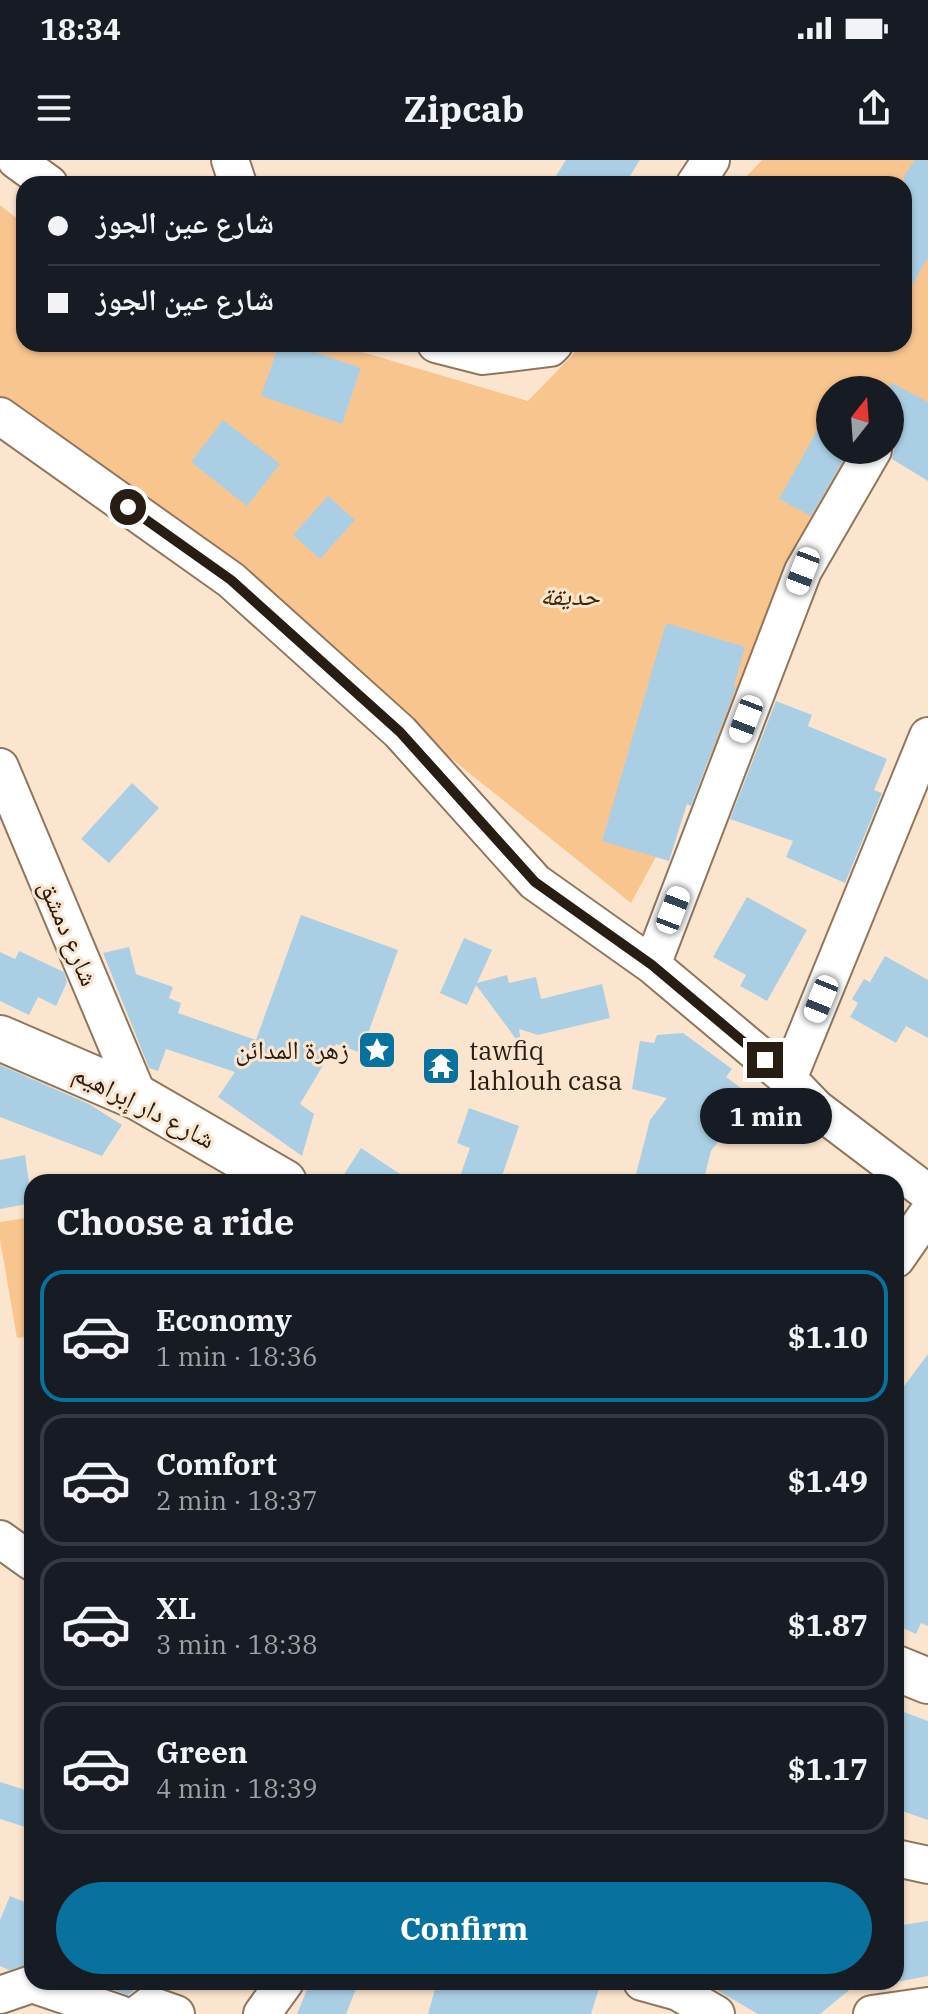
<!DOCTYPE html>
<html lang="en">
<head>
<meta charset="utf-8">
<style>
  :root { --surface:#171b24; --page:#242831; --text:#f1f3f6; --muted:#9ea1a6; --line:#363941; --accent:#07729e }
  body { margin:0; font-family:"IBM Plex Serif","Noto Naskh Arabic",serif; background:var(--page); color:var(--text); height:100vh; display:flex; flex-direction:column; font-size:30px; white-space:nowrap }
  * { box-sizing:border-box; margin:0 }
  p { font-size:26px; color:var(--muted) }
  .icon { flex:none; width:44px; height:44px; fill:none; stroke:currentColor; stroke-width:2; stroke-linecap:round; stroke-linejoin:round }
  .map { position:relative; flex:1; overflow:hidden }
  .panel { position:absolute; left:24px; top:1014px; width:880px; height:816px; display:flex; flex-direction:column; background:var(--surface); border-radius:24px; box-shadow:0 2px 6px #0004 }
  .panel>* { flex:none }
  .top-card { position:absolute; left:16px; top:16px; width:896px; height:176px; border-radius:24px; box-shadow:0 2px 6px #0004; display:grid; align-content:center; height:176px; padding:0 32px; background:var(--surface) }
  .needle { width:52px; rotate:17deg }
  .fabs { position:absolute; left:816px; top:216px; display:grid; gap:16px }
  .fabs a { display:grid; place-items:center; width:88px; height:88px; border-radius:50%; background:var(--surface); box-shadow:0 2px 6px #0004; font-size:40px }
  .end { position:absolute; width:36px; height:36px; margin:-18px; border:10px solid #271d13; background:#fff; box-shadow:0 0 0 4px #fff }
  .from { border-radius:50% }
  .bubble { position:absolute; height:56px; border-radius:28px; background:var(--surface); box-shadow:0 2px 6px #0004; font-size:26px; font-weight:800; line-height:56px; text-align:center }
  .car { position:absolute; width:24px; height:48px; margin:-24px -12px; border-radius:10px; box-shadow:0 0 6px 2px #0007; background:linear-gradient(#fff 24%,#345 0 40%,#fff 0 76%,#345 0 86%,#fff 0) }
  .top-card b { display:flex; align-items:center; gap:28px; height:76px; font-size:30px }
  .top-card b+b { border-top:2px solid var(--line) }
  .top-card i { width:20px; height:20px; background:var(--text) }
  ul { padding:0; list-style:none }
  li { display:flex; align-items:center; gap:24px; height:132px; margin:0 16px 12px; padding:0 16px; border:4px solid var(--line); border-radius:24px }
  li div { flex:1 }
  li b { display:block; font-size:30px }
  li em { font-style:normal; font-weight:800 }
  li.current { border-color:var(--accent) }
  li>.icon { width:72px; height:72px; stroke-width:1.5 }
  h2 { padding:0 32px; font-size:36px; line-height:96px }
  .action { display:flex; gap:16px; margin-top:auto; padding:16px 32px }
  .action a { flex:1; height:92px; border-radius:48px; background:var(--accent); color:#fff; font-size:32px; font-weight:800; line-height:92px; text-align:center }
  .status { display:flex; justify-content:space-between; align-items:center; height:56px; padding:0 40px; background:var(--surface); direction:ltr }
  .status svg { height:22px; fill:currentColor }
  header { display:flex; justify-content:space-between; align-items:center; height:104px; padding:0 32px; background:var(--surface); font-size:36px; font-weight:800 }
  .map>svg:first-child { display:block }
  .green { fill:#f9c58e }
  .building { fill:#aacfe5 }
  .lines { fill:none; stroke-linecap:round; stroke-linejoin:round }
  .street-casing { stroke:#90765c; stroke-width:40 }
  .secondary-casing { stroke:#90765c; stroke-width:48 }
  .street { stroke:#fff; stroke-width:36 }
  .secondary { stroke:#fff; stroke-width:44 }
  .route { stroke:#271d13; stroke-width:10 }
  .labels { text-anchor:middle; stroke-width:6; stroke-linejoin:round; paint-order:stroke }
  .park-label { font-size:26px; font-style:italic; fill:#422707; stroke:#fce5ce }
  .street-label { font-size:26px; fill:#271d13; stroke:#fce5ce }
  .poi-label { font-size:26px; fill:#271d13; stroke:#fce5ce; text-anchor:end }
</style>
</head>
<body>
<div class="status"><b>18:34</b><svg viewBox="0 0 49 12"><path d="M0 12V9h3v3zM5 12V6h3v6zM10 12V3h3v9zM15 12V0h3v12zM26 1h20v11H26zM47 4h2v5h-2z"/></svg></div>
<header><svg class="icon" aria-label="menu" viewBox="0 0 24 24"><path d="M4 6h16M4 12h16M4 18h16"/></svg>Zipcab<svg class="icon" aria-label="share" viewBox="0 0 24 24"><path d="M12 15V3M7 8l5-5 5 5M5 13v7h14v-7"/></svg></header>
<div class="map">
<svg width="928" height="1854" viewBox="0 0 928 1854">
  <rect width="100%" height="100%" fill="#fce5ce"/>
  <path class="green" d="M762,0H928V252L890,230H830V290H876L631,743L0,236V45L24,64V184H335L528,241L583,184H904V24H739Z
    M32,1057V1176L17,1178L0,1079V1062Z"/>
  <path class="building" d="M566,0H640L625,24H551Z
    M915,0H928V97L904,140V16Z
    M279,184H292L361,208L342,264L261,236Z
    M890,222L928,242V321L892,299L894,289L890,278Z
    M830,247V290H849L811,356L779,339Z
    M223,260L280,304L247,346L191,302Z
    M328,336L355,360L320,399L293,375Z
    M666,463L745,487L734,526L736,527L691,646L687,644L669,701L602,681Z
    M776,541L812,555L808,566L887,599L874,630L882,633L845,723L786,697L793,681L730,659Z
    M132,623L159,648L109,703L81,679Z
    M747,737L807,770L767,841L740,826L746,815L713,797Z
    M301,755L398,790L361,893L336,884L300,944L314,954L302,996L218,937L235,912L166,889L158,911L149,908L103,793L129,787L136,814L173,827L169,838L181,843L178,853L256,880Z
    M464,778L492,790L477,823L507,815L509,823L536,817L541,839L602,824L610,858L538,875L519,869L522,887L476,825L467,845L440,833Z
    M19,791L64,812L67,822L56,846L38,837L29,855L0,841V792L15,799Z
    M885,796L928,820V878L906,866L896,883L850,857L858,843L852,839L864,819L870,822Z
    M683,873L732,909L726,917L752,936L711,991L703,1022H634L650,960L667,938L632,929L640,881L654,883L657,875Z
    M0,905L89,944L122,965L102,996L0,957Z
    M469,948L519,966L500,1022H458L470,988L457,983Z
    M361,988L412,1022H339Z
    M25,995L32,1043L0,1049V1000Z
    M928,1194V1466L921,1463L916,1474L896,1465V1237Z
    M896,1549L928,1561V1660L896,1649Z
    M0,1622L32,1632V1669L0,1659Z
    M10,1736L32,1745V1804L9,1810L0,1806V1760Z
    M928,1761V1816L896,1822V1766Z
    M91,1822H140L137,1828L128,1835Z
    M310,1822H340L356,1829L346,1854H297Z
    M437,1822H601L591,1854H428Z
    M703,1822H859L820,1854H758Z"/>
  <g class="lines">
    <g class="street-casing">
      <path id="street" d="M16,0L49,24
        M230,0L238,24
        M695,24L711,0
        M436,184L483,196L550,188L554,184
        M0,256L231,420L400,572L535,722L652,805L788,919L816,948L928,1033
        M0,607L139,938
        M652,805L803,411L873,290
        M788,919L928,576
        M896,1099L928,1053
        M0,1379L32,1402
        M896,1698L928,1705
        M642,1822L678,1832L716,1854
        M0,1835L32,1824L120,1854
        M138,1854L150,1845L176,1854
        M262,1854L285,1822
        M872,1854L928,1846"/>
    </g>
    <g class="secondary-casing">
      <path id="secondary" d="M0,878L139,938L284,1022
        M896,1508L928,1521"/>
    </g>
    <use href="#street" class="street"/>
    <use href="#secondary" class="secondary"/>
  </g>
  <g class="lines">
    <path class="route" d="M128,347L231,420L400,572L535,722L652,805L765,900"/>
  </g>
  <defs>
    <g id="sight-square" transform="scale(2)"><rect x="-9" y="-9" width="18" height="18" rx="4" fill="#07729e" stroke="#fce5ce"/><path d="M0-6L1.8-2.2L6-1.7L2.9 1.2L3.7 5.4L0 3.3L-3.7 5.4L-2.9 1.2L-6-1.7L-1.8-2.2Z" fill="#fff"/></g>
    <g id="temple-square" transform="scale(2)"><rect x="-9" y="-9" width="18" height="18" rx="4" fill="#07729e" stroke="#fce5ce"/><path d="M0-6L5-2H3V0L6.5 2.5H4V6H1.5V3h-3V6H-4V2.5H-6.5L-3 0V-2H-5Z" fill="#fff"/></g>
  </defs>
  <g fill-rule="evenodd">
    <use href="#sight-square" x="377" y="890"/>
    <use href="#temple-square" x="441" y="906"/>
  </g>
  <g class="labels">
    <g class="park-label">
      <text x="570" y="445">حديقة</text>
    </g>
    <g class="street-label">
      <text transform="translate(69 773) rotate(67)" y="9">شارع دمشق</text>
      <text transform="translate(144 946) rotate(27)" y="9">شارع دار إبراهيم</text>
    </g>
    <g class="poi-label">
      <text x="349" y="899">زهرة المدائن</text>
      <text x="469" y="900" text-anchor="start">tawfiq<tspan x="469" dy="30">lahlouh casa</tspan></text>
    </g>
  </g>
</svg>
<div class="fabs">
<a><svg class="needle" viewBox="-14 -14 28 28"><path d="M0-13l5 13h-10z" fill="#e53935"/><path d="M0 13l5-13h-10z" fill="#9ea1a6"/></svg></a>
</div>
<i class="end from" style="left:128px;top:347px"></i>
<i class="end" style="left:765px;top:900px"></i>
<div class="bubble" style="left:700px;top:928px;width:132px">1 min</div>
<i class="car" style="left:803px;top:411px;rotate:201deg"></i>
<i class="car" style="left:746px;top:559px;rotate:201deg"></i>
<i class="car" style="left:673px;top:750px;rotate:21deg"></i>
<i class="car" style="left:821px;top:839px;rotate:202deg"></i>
<div class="top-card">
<b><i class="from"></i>شارع عين الجوز</b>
<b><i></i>شارع عين الجوز</b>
</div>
<section class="panel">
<h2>Choose a ride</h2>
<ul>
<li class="current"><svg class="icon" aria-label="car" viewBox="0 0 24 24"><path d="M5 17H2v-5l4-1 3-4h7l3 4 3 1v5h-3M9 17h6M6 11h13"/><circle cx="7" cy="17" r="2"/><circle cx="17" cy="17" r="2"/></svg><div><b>Economy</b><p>1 min · 18:36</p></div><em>$1.10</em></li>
<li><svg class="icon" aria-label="car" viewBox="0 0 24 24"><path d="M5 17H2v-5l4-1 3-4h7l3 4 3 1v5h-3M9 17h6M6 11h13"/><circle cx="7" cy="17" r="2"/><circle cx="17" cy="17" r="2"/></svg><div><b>Comfort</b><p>2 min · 18:37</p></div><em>$1.49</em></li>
<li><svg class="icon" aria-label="car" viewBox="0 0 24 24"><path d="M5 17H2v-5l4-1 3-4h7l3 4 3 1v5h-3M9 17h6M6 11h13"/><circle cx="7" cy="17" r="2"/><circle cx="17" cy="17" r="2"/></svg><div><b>XL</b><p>3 min · 18:38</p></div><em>$1.87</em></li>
<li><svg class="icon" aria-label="car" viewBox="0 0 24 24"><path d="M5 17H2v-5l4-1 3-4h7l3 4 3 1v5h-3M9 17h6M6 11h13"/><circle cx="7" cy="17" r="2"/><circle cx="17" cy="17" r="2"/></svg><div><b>Green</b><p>4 min · 18:39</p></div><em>$1.17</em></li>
</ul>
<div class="action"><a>Confirm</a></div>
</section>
</div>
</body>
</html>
